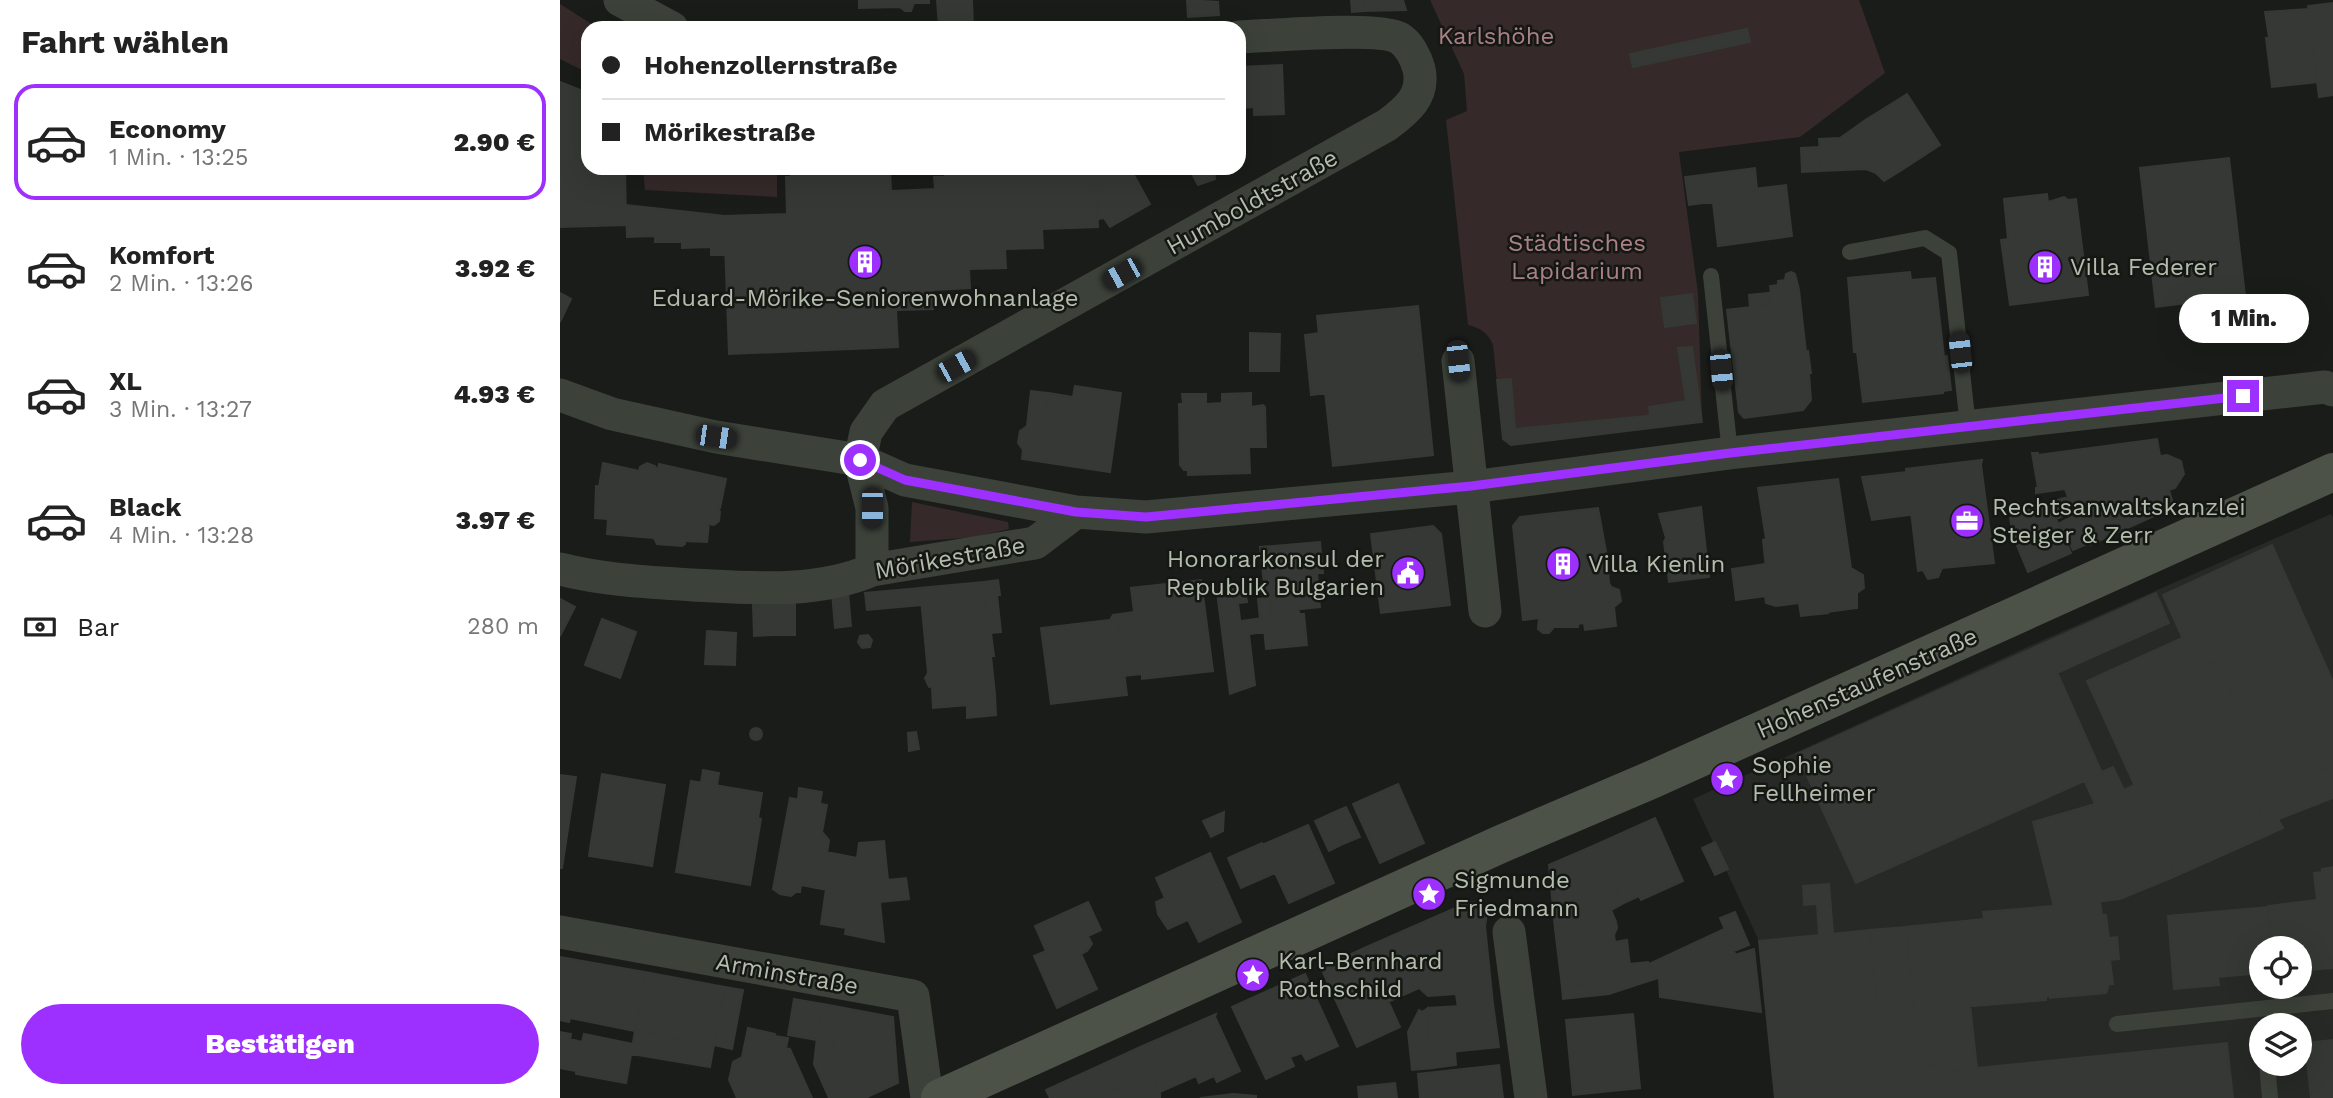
<!DOCTYPE html>
<html lang="de">
<head>
<meta charset="utf-8">
<style>
  :root { --surface:#fff; --page:#f2f2f2; --text:#222; --muted:#767676; --line:#e0e0e0; --accent:#9d2fff }
  body { margin:0; font-family:"Work Sans",sans-serif; background:var(--page); color:var(--text); height:100vh; display:flex; flex-direction:column; font-size:26px; white-space:nowrap }
  * { box-sizing:border-box; margin:0 }
  p { font-size:23px; color:var(--muted) }
  .icon { flex:none; width:38px; height:38px; fill:none; stroke:currentColor; stroke-width:2; stroke-linecap:round; stroke-linejoin:round }
  .map { position:relative; flex:1; overflow:hidden }
  .sheet { display:flex; flex-direction:column; background:var(--surface); width:560px }
  .sheet>* { flex:none }
  .banner { position:absolute; left:21px; top:21px; width:665px; height:154px; border-radius:21px; box-shadow:0 7px 28px #0002; display:grid; align-content:center; height:154px; padding:0 21px; background:var(--surface) }
  .tools { position:absolute; left:1689px; top:936px; display:grid; gap:14px }
  .tools a { display:grid; place-items:center; width:63px; height:63px; border-radius:50%; background:var(--surface); box-shadow:0 7px 28px #0002; font-size:35px }
  .end { position:absolute; width:32px; height:32px; margin:-16px; border:9px solid #9d2fff; background:#fff; box-shadow:0 0 0 4px #fff }
  .from { border-radius:50% }
  .bubble { position:absolute; height:49px; border-radius:24px; background:var(--surface); box-shadow:0 7px 28px #0002; font-size:23px; font-weight:800; line-height:49px; text-align:center }
  .car { position:absolute; width:21px; height:42px; margin:-21px -10px; border-radius:9px; box-shadow:0 0 5px 2px #0007; background:linear-gradient(#222 24%,#8ab4d8 0 40%,#222 0 76%,#8ab4d8 0 86%,#222 0) }
  .banner b { display:flex; align-items:center; gap:24px; height:66px; font-size:26px }
  .banner b+b { border-top:2px solid var(--line) }
  .banner i { width:18px; height:18px; background:var(--text) }
  ul { padding:0; list-style:none }
  li { display:flex; align-items:center; gap:21px; height:116px; margin:0 14px 10px; padding:0 7px; border:4px solid transparent; border-radius:21px }
  li div { flex:1 }
  li b { display:block; font-size:26px }
  li em { font-style:normal; font-weight:800 }
  li.on { border-color:var(--accent) }
  li>.icon { width:63px; height:63px; stroke-width:1.5 }
  h2 { padding:0 21px; font-size:32px; line-height:84px }
  .pay { display:flex; align-items:center; gap:18px; height:77px; padding:0 21px; font-size:26px }
  .pay p { margin-inline-start:auto }
  .action { display:flex; gap:14px; margin-top:auto; padding:14px 21px }
  .action a { flex:1; height:80px; border-radius:42px; background:var(--accent); color:#fff; font-size:28px; font-weight:800; line-height:80px; text-align:center }
  main { display:flex; flex:1; min-height:0 }
  .map>svg:first-child { display:block }
  .built { fill:#262925; fill-rule:evenodd }
  .green { fill:#352929 }
  .building { fill:#353835; stroke:#343933; stroke-width:2 }
  .lines { fill:none; stroke-linecap:round; stroke-linejoin:round }
  .lane { stroke:#3c423a; stroke-width:16 }
  .street { stroke:#3c423a; stroke-width:33 }
  .secondary { stroke:#4c5248; stroke-width:38 }
  .route { stroke:#9d2fff; stroke-width:9 }
  .labels { text-anchor:middle; stroke-width:5; stroke-linejoin:round; paint-order:stroke }
  .park-label { font-size:24px; fill:#a98184; stroke:#151715 }
  .street-label { font-size:24px; fill:#b3bdab; stroke:#151715 }
  .poi-label { font-size:24px; fill:#b3bdab; stroke:#151715; text-anchor:start }
</style>
</head>
<body>
<main>
<section class="sheet">
<h2>Fahrt wählen</h2>
<ul>
<li class="on"><svg class="icon" aria-label="car" viewBox="0 0 24 24"><path d="M5 17H2v-5l4-1 3-4h7l3 4 3 1v5h-3M9 17h6M6 11h13"/><circle cx="7" cy="17" r="2"/><circle cx="17" cy="17" r="2"/></svg><div><b>Economy</b><p>1 Min. · 13:25</p></div><em>2.90 €</em></li>
<li><svg class="icon" aria-label="car" viewBox="0 0 24 24"><path d="M5 17H2v-5l4-1 3-4h7l3 4 3 1v5h-3M9 17h6M6 11h13"/><circle cx="7" cy="17" r="2"/><circle cx="17" cy="17" r="2"/></svg><div><b>Komfort</b><p>2 Min. · 13:26</p></div><em>3.92 €</em></li>
<li><svg class="icon" aria-label="car" viewBox="0 0 24 24"><path d="M5 17H2v-5l4-1 3-4h7l3 4 3 1v5h-3M9 17h6M6 11h13"/><circle cx="7" cy="17" r="2"/><circle cx="17" cy="17" r="2"/></svg><div><b>XL</b><p>3 Min. · 13:27</p></div><em>4.93 €</em></li>
<li><svg class="icon" aria-label="car" viewBox="0 0 24 24"><path d="M5 17H2v-5l4-1 3-4h7l3 4 3 1v5h-3M9 17h6M6 11h13"/><circle cx="7" cy="17" r="2"/><circle cx="17" cy="17" r="2"/></svg><div><b>Black</b><p>4 Min. · 13:28</p></div><em>3.97 €</em></li>
</ul>
<div class="pay"><svg class="icon" aria-label="cash" viewBox="0 0 24 24"><path d="M3 7h18v10H3z"/><circle cx="12" cy="12" r="2"/></svg>Bar<p>280 m</p></div>
<div class="action"><a>Bestätigen</a></div>
</section>
<div class="map">
<svg width="1773" height="1098" viewBox="0 0 1773 1098">
  <rect width="100%" height="100%" fill="#1a1c1a"/>
  <path class="built" d="M1771,514L1773,517V1098H1215L1199,941L1133,799L1483,640ZM1701,948H1740V987H1701ZM1701,1026H1740V1064H1701Z"/>
  <path class="green" d="M870,0H1299L1325,73L1240,137L1119,152L1138,293L1142,422L951,445L943,439L933,345C928,333 921,328 908,325L886,120L907,111L904,74Z
    M0,4L38,28H28V73L0,59Z
    M83,168H217V197L85,190Z
    M352,502L448,522L449,529L415,537L350,542Z"/>
  <path class="building" d="M299,0H369V3H354L351,11H345L340,7L299,8Z
    M377,0H412L413,28H379Z
    M627,0L658,2L659,15L628,17Z
    M791,0H803L804,11L792,12Z
    M803,0H843L846,10L804,11Z
    M1773,3V95L1759,97L1748,6Z
    M1748,9L1751,32L1709,37L1705,12Z
    M1187,29L1190,42L1073,67L1070,54Z
    M1751,32L1757,82L1712,87L1706,38Z
    M722,65L724,114L694,115V107L679,108V67Z
    M0,82L28,93V168H65L66,225L0,227Z
    M1347,94L1380,145L1340,171L1307,119Z
    M1307,119L1340,171L1324,181L1316,173L1306,169L1261,171L1259,139L1280,138Z
    M1259,147L1261,171L1242,172L1241,148Z
    M1669,158L1685,296L1596,307L1580,168Z
    M231,168H330L331,191L375,189L374,177H385L384,168H440L441,171L536,168L538,227L482,229L483,248L445,249L446,268L409,269L410,288L372,290L373,309L336,310L338,347L169,354L164,216L227,214L226,177H231Z
    M536,168H570L590,204L550,227L544,218L538,219Z
    M629,168H654L655,179L638,185Z
    M1195,168L1197,189L1152,194L1153,202L1129,205L1125,177Z
    M1226,185L1232,236L1158,246L1152,194Z
    M1487,194L1488,203H1485V229L1469,231L1463,223L1453,224L1447,229L1444,199Z
    M1504,197L1508,200L1516,199L1528,295L1450,305L1441,240L1448,239L1447,229L1453,224H1466L1469,231L1485,229V203Z
    M66,205L164,216V255H151V247L122,248V242H95V236L67,237Z
    M1231,272L1235,274L1239,290L1211,293L1210,286L1218,285V281L1225,280L1226,274Z
    M1350,272L1351,280L1375,278L1384,357L1387,356L1391,390L1383,391V393L1303,402L1297,352H1294L1288,278Z
    M1239,290L1246,352L1248,351L1251,373H1249L1251,400L1243,410L1184,418L1179,412L1167,310L1210,305L1208,293Z
    M0,293L11,299L0,322Z
    M1208,293L1210,305L1190,307L1189,295Z
    M1132,294L1136,323L1105,327L1101,298Z
    M858,306L873,455L773,466L757,316Z
    M690,333L720,334L719,371H690Z
    M760,333L766,393L751,395L745,335Z
    M1132,347L1142,422L951,445L943,439L937,380L951,379L955,429L1087,416L1090,415L1089,407L1126,401L1118,348Z
    M515,386L561,393L550,472L462,459L463,450L458,443L460,431L467,426L468,417L484,419L488,393L513,397Z
    M471,391L488,393L484,419L468,417Z
    M691,393V407L703,405L705,407L706,447H689L690,473L628,475V470H624L620,465L619,404H623L622,394H646V404L662,403V394Z
    M1597,439L1600,456L1607,455L1621,461L1624,474L1615,488L1609,490L1614,507L1530,545L1529,543L1513,550L1500,523L1515,515L1505,489L1476,493V488H1478L1472,453H1478V455Z
    M1422,460L1421,465L1434,563L1382,568L1378,577L1368,579L1363,570L1358,571L1346,469Z
    M43,463L79,471L80,467L87,463L95,466L98,471L99,464L166,479L160,508L157,507L160,512L159,521L154,525L126,521L125,544L122,546L97,544L94,538L47,534L48,519L35,518L36,486L39,487Z
    M1346,472L1348,501L1309,507L1302,477Z
    M1278,479L1291,568L1303,575L1304,588L1297,593V597L1266,600L1268,613L1241,616L1239,603L1216,606L1206,603L1205,596L1211,591L1208,569H1206L1203,540L1206,539L1198,488Z
    M1508,497L1512,512L1496,519L1511,553L1468,572L1453,536L1450,518L1483,504Z
    M1348,501L1350,515L1312,520L1309,507Z
    M1141,507L1149,577L1109,582L1104,542L1106,538L1099,514Z
    M1038,508L1047,557L1049,583L1051,587L1059,590L1061,601L1054,607L1056,626L1025,630L1024,623L1018,624V627H994L989,633H983L978,629L979,618L963,620L953,526L960,517Z
    M126,521L149,524L147,542L125,541Z
    M873,526L881,534L890,605L821,613L811,534Z
    M760,542L763,573H757L760,607L732,610L733,615L711,618L710,599L707,600L706,593H705L700,547Z
    M1712,545L1773,682V765L1695,801L1664,733L1685,723L1656,661L1637,670L1603,595Z
    M1206,564L1211,591L1205,596L1176,600L1172,569Z
    M438,580L440,595H437L441,632L431,633V629H428L423,582Z
    M641,580L653,671L582,679V674L564,676L557,619L550,620L553,615L574,612L571,588Z
    M423,582L428,629H431V633L434,656H431L435,694L407,697L406,684L402,681L369,687L365,678L368,673L360,588Z
    M685,587L687,602L678,603L682,635L689,634L695,685L670,694L657,592Z
    M360,588L361,605L307,610L305,593Z
    M288,592L291,626L275,628L272,593Z
    M1596,593L1609,623L1497,673L1484,643Z
    M1297,597V608L1268,612L1266,600Z
    M707,598L710,599L711,618L700,619L698,599Z
    M0,599L15,607L0,636Z
    M213,604H235V635H213Z
    M213,604V635L194,636L193,605Z
    M732,610H739V614H744L747,645L706,649L703,618L733,615Z
    M703,618L705,632L682,635L681,621Z
    M42,619L76,632L60,678L25,665Z
    M557,619L567,695L491,704L481,628Z
    M147,631L176,633L175,665L145,664Z
    M308,635L312,640L310,647L302,648L298,642L300,636Z
    M1622,638L1637,670L1656,661L1685,723L1664,733L1710,834L1616,876L1527,681Z
    M1484,643L1542,773L1296,883L1237,754Z
    M402,681L406,684L408,705L373,708L372,688L380,684Z
    M435,694L436,715L407,718V697Z
    M190 734a6 6 0 1 1 12 0a6 6 0 1 1-12 0Z
    M356,732L359,749L349,751L348,733Z
    M1773,765V798L1716,820L1706,797Z
    M1553,767L1564,790L1535,804L1524,780Z
    M143,770L159,773L157,785L141,783Z
    M42,774L105,785L92,866L68,862L69,855L30,849Z
    M0,775L16,777L2,868H0Z
    M131,781L202,793L198,818L201,819L190,885L116,872Z
    M838,784L864,843L820,863L793,804Z
    M1574,785L1616,876L1560,899L1494,907L1473,822L1535,804Z
    M239,788L262,792L260,803L238,800Z
    M1706,797L1723,828L1710,834L1695,801Z
    M230,798L267,805L262,832L269,840L262,889L241,885L240,892H236L231,896L220,894L213,889Z
    M786,807L800,837L783,844L770,814Z
    M664,812L663,831L651,837L643,821Z
    M770,814L783,844L769,851L755,821Z
    M1095,818L1123,881L1081,900L1079,896L1062,904L1035,845Z
    M748,825L774,883L729,903L702,845Z
    M324,841L328,880L346,878L349,899L320,902L324,942L285,934L286,928L261,924L266,889H262L268,857L265,856L266,852L297,858L299,843Z
    M1155,842L1168,869L1155,875L1142,848Z
    M702,843L715,873L681,888L668,858Z
    M1035,845L1062,904L1051,910L1056,922L995,929L989,865Z
    M30,849L69,855L68,862L29,856Z
    M650,853L681,922L655,934L645,912L608,929L598,914L596,902L605,898L596,878Z
    M1773,867V968L1740,971V948H1712L1708,906L1757,900L1754,873L1762,872V869Z
    M1269,884L1273,933L1259,935L1257,904L1244,905L1243,886Z
    M528,902L541,930L528,936L532,944L527,951L521,954L537,989L497,1008L474,956L486,951L475,926Z
    M909,902L919,903L927,914L925,926L933,1004L898,1008L896,994L868,996L859,988L828,1002L804,948Z
    M1540,902L1542,915H1546L1549,938L1557,937L1559,959L1550,960L1553,984H1549L1546,993L1490,998V996H1486V1000L1354,1011L1346,927L1424,919L1423,912Z
    M1708,907L1712,948H1701V973L1658,977L1659,985L1614,989L1608,916Z
    M645,912L655,934L639,942L628,920Z
    M1175,912L1189,945L1174,951L1160,918Z
    M1056,922L1057,928L1054,935L1055,942L1067,940L1071,975L1036,979L1037,984L1002,987L995,929Z
    M1346,927L1354,1011L1318,1013L1310,930Z
    M1164,929L1176,956L1095,979L1089,964Z
    M1310,930L1323,1078L1357,1074L1356,1068L1388,1064V1071L1667,1043L1673,1098H1215L1199,941Z
    M804,948L840,1027L797,1047L761,968Z
    M1194,949L1201,1012L1100,997L1099,978Z
    M0,957L85,972L75,1031L10,1018L9,1022L0,1020Z
    M1088,962L1095,979L1049,994L1003,999L1002,987L1037,984L1036,979L1071,975L1070,964Z
    M85,972L165,987L154,1045L75,1031Z
    M745,974L778,1046L746,1060L742,1053L730,1057L734,1066L706,1079L672,1007Z
    M165,987L183,990L172,1049L154,1045Z
    M234,999L263,1004L257,1040L228,1035Z
    M263,1004L333,1017L338,1083L305,1098H269L254,1064L272,1061L274,1039L257,1037Z
    M933,1004L939,1047L880,1053L869,1047L868,1008Z
    M1410,1005L1417,1068L1388,1071V1064L1356,1068L1357,1074L1323,1078L1316,1013Z
    M868,1008L869,1047L874,1068L852,1070L848,1032L859,1010L862,1012Z
    M656,1014L655,1017L680,1071L657,1082L654,1076L639,1083L636,1076L600,1092L580,1047Z
    M1073,1014L1080,1088L1013,1095L1006,1020Z
    M188,1028L215,1034L213,1046L230,1049L252,1098H177L169,1080L173,1062L182,1057Z
    M75,1031L154,1045L150,1067L71,1054Z
    M0,1032L11,1034L5,1069L0,1068Z
    M24,1034L73,1044L66,1083L16,1074V1071L5,1069L10,1039L22,1042Z
    M215,1036L228,1038L226,1048L213,1046Z
    M257,1037L274,1039L272,1061L254,1064Z
    M1773,1040V1098H1751L1745,1043Z
    M580,1047L600,1092V1097L536,1098L579,1079L567,1053Z
    M871,1048L880,1053L895,1051L896,1065L874,1068Z
    M567,1053L579,1079L536,1098H490L486,1090Z
    M939,1065L943,1098H860L858,1074Z
    M835,1083L837,1098H799L798,1087Z
    M673,1094L696,1096V1098H640Z"/>
  <g class="lines">
    <path class="lane" d="M1290,252L1365,238L1389,253L1408,426
      M1151,276L1170,453
      M1557,1024L1773,1001
      M1707,1064L1710,1098"/>
    <path class="street" d="M60,0L112,28
      M898,361L925,611
      M0,395L52,414L156,437L300,460L345,480L516,512L586,517L911,487L1170,453L1765,387L1773,390
      M0,569C43,580 88,582 133,585C192,588 256,594 312,570L475,543L516,512
      M312,570V508L300,460L306,432L325,405L827,125C846,111 865,96 859,69C856,58 849,44 839,38C818,26 709,36 679,37
      M0,932L353,996L367,1098
      M949,932L971,1098"/>
    <path class="secondary" d="M380,1098L941,844L1091,780L1773,472"/>
  </g>
  <g class="lines">
    <path class="route" d="M300,460L345,480L516,512L586,517L911,486L1170,453L1683,396"/>
  </g>
  <defs>
    <g id="building-disc" transform="scale(1.75)"><circle r="9.5" fill="#9d2fff" stroke="#151715"/><path d="M-4-6H4V6H1V3H-1V6H-4ZM-2.5-4.3h1.7v1.8h-1.7ZM.8-4.3h1.7v1.8H.8ZM-2.5-1h1.7V.8h-1.7ZM.8-1h1.7V.8H.8Z" fill="#fff"/></g>
    <g id="office-disc" transform="scale(1.75)"><circle r="9.5" fill="#9d2fff" stroke="#151715"/><path d="M-6-3h4V-5.5h4V-3h4V5H-6ZM-1-4.5V-3h2v-1.5ZM-6 0V1H6V0Z" fill="#fff"/></g>
    <g id="civic-disc" transform="scale(1.75)"><circle r="9.5" fill="#9d2fff" stroke="#151715"/><path d="M-.6-6.5H3V-4.5H.6V-3L4-1V1h2V6H-6V1h2V-1L-.6-3ZM-1.2 2.5V6h2.4V2.5Z" fill="#fff"/></g>
    <g id="sight-disc" transform="scale(1.75)"><circle r="9.5" fill="#9d2fff" stroke="#151715"/><path d="M0-6L1.8-2.2L6-1.7L2.9 1.2L3.7 5.4L0 3.3L-3.7 5.4L-2.9 1.2L-6-1.7L-1.8-2.2Z" fill="#fff"/></g>
  </defs>
  <g fill-rule="evenodd">
    <use href="#building-disc" x="305" y="262"/>
    <use href="#building-disc" x="1485" y="267"/>
    <use href="#office-disc" x="1407" y="521"/>
    <use href="#building-disc" x="1003" y="564"/>
    <use href="#civic-disc" x="848" y="573"/>
    <use href="#sight-disc" x="1167" y="779"/>
    <use href="#sight-disc" x="869" y="894"/>
    <use href="#sight-disc" x="693" y="975"/>
  </g>
  <g class="labels">
    <g class="park-label">
      <text x="936" y="44">Karlshöhe</text>
      <text x="1017" y="251">Städtisches<tspan x="1017" dy="28">Lapidarium</tspan></text>
    </g>
    <g class="street-label">
      <text transform="translate(692 202) rotate(-29)" y="8">Humboldtstraße</text>
      <text transform="translate(390 558) rotate(-10)" y="8">Mörikestraße</text>
      <text transform="translate(1307 683) rotate(-24)" y="8">Hohenstaufenstraße</text>
      <text transform="translate(227 974) rotate(10)" y="8">Arminstraße</text>
    </g>
    <g class="poi-label">
      <text x="1510" y="275">Villa Federer</text>
      <text x="305" y="306" text-anchor="middle">Eduard-Mörike-Seniorenwohnanlage</text>
      <text x="1432" y="515">Rechtsanwaltskanzlei<tspan x="1432" dy="28">Steiger &amp; Zerr</tspan></text>
      <text x="824" y="567" text-anchor="end">Honorarkonsul der<tspan x="824" dy="28">Republik Bulgarien</tspan></text>
      <text x="1028" y="572">Villa Kienlin</text>
      <text x="1192" y="773">Sophie<tspan x="1192" dy="28">Fellheimer</tspan></text>
      <text x="894" y="888">Sigmunde<tspan x="894" dy="28">Friedmann</tspan></text>
      <text x="718" y="969">Karl-Bernhard<tspan x="718" dy="28">Rothschild</tspan></text>
    </g>
  </g>
</svg>
<div class="tools">
<a><svg class="icon" aria-label="locate" viewBox="0 0 24 24"><circle cx="12" cy="12" r="6"/><path d="M12 2v4M12 18v4M2 12h4M18 12h4"/></svg></a>
<a><svg class="icon" aria-label="layers" viewBox="0 0 24 24"><path d="M12 4l9 5-9 5-9-5zM3 14l9 5 9-5"/></svg></a>
</div>
<i class="end from" style="left:300px;top:460px"></i>
<i class="end" style="left:1683px;top:396px"></i>
<div class="bubble" style="left:1619px;top:294px;width:130px">1 Min.</div>
<i class="car" style="left:562px;top:274px;rotate:241deg"></i>
<i class="car" style="left:1400px;top:352px;rotate:354deg"></i>
<i class="car" style="left:898px;top:361px;rotate:174deg"></i>
<i class="car" style="left:396px;top:366px;rotate:61deg"></i>
<i class="car" style="left:1161px;top:370px;rotate:175deg"></i>
<i class="car" style="left:156px;top:437px;rotate:98deg"></i>
<i class="car" style="left:312px;top:508px;rotate:180deg"></i>
<div class="banner">
<b><i class="from"></i>Hohenzollernstraße</b>
<b><i></i>Mörikestraße</b>
</div>
</div>
</main>
</body>
</html>
